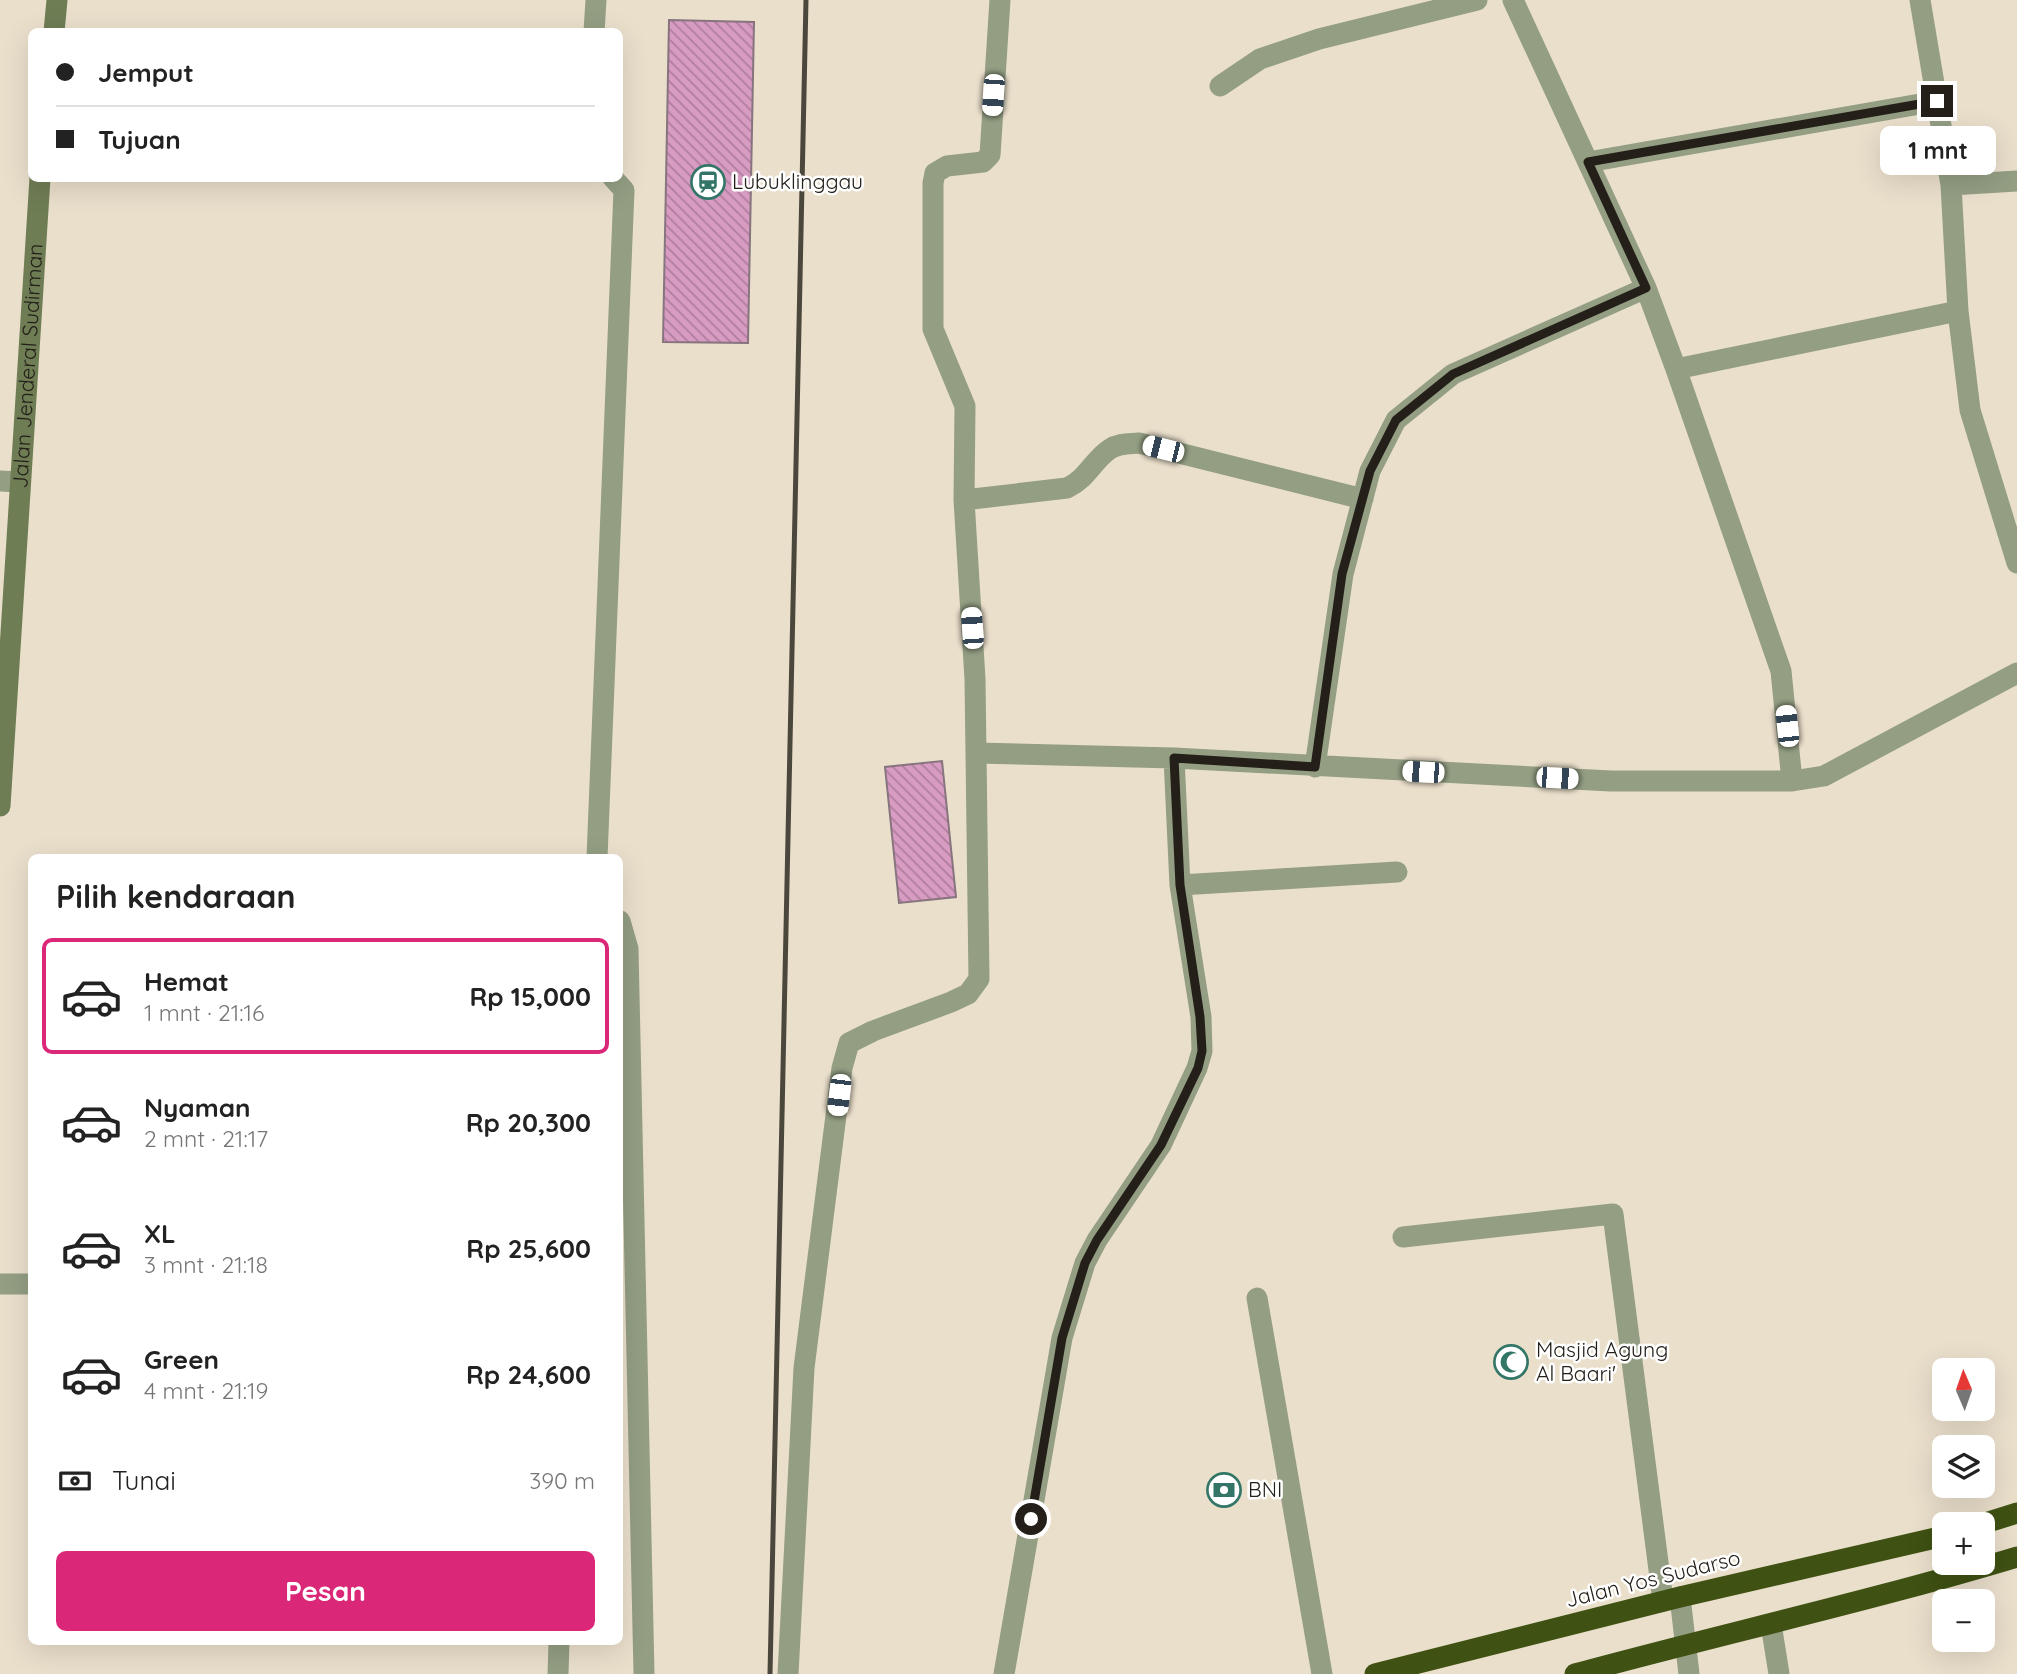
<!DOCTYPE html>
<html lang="id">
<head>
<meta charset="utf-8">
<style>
  :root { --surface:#fff; --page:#f6f6f6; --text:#222; --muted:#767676; --line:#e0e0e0; --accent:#db2777 }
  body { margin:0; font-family:Quicksand,sans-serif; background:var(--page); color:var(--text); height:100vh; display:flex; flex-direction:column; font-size:26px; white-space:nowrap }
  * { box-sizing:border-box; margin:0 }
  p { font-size:23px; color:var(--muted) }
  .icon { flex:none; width:38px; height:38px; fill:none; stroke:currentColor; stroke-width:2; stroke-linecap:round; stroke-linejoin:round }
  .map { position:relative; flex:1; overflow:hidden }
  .sheet { position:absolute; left:28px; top:854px; width:595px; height:791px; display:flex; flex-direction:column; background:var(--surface); border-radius:10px; box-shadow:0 7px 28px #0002 }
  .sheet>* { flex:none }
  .top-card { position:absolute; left:28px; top:28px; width:595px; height:154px; border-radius:10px; box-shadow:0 7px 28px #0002; display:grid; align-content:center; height:154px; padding:0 28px; background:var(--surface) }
  .needle { width:46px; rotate:358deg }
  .buttons { position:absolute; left:1932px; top:1358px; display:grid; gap:14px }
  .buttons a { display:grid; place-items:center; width:63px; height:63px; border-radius:10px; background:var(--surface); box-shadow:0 7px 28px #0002; font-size:35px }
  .end { position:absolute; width:32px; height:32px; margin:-16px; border:9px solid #242019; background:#fff; box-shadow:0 0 0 4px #fff }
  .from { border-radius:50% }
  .bubble { position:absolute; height:49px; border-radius:10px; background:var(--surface); box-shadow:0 7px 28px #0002; font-size:23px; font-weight:700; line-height:49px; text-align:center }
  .car { position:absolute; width:21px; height:42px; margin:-21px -10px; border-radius:9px; box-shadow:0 0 5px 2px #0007; background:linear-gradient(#fff 24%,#345 0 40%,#fff 0 76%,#345 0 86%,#fff 0) }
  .top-card b { display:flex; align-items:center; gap:24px; height:66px; font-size:26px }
  .top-card b+b { border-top:2px solid var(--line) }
  .top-card i { width:18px; height:18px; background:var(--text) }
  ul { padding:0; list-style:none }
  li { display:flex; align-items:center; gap:21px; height:116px; margin:0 14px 10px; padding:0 14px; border:4px solid transparent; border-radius:10px }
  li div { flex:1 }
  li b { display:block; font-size:26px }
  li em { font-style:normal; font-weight:700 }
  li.active { border-color:var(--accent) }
  li>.icon { width:63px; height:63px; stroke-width:1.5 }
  h2 { padding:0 28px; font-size:32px; line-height:84px }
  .pay { display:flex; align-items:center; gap:18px; height:77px; padding:0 28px; font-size:26px }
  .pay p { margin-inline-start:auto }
  .button { display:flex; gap:14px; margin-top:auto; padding:14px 28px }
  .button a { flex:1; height:80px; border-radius:10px; background:var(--accent); color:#fff; font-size:28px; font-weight:700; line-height:80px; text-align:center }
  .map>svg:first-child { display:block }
  .building { fill:url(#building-back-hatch); stroke:#87747f; stroke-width:2 }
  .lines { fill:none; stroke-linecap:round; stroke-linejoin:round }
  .lane { stroke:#939e83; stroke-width:21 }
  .street { stroke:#939e83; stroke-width:21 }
  .secondary { stroke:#6f7d55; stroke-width:21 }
  .highway { stroke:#3f5113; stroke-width:21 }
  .rail { stroke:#4c473d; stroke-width:5 }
  .route { stroke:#242019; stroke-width:9 }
  .labels { text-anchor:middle; stroke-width:5; stroke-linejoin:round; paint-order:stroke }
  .poi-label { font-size:21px; fill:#242019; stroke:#fff; text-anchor:start }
  .street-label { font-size:21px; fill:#242019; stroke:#fff }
</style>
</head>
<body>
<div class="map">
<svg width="2017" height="1674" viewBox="0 0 2017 1674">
  <defs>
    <pattern id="building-back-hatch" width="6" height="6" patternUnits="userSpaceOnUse" patternTransform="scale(1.75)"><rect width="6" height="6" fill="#d89bc2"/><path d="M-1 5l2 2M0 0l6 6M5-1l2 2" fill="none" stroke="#af7e9d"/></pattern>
  </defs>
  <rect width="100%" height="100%" fill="#eadfcb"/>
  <path class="building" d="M669,20L754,22L748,343L663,342Z
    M942,761L956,897L899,903L885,767Z"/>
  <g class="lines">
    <path class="lane" d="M1588,162L1937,101
      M1257,1298L1322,1674
      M1680,1597L1689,1674"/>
    <path class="street" d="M1513,0L1646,288L1676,369L1781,671L1792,781
      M1920,0L1951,185L1958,311L1970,410L2017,563
      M594,32L596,0
      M1220,86L1260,59L1319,39L1477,0
      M1951,185L2017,181
      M1676,369L1958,311
      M0,481L20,482
      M964,500L1067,488C1088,478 1093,460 1110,449C1119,443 1129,444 1139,443L1363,499
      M977,753L1174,758L1611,781H1792L1824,776L2017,673
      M1315,767L1343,574L1370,471L1396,420L1453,374L1646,288
      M597,858L624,190L613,178
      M1180,885L1397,872
      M620,921L628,949L644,1674
      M1403,1237L1613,1214L1663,1601
      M0,1284H32
      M1771,1624L1779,1674
      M558,1674L559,1642
      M788,1674L804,1368L842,1068L849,1043L873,1031L951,1002L968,994L979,979L975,679L964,500L965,406L933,329V183L935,173L947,166L983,162L990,155L1000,0
      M1004,1674L1062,1338L1085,1263L1097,1240L1161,1145L1197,1068L1202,1051L1201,1017L1180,885L1174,758"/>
    <g class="secondary">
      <path d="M54,32L57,0"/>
      <path id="s1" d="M0,806L40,178"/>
    </g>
    <path class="highway" d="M1982,1524L2017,1513
      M1375,1674L1680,1597L1944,1536
      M1575,1674C1722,1634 1871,1601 2017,1557"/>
    <path class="rail" d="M770,1674L806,0"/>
  </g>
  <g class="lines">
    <path class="route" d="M1031,1519L1062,1338L1085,1263L1097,1240L1161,1145L1198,1068L1202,1051L1200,1017L1180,885L1174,758L1315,767L1342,574L1370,471L1396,420L1453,374L1646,288L1588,162L1937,101"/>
  </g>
  <defs>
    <g id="station-ring" transform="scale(1.75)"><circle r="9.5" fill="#fff" stroke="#337667" stroke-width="1.5"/><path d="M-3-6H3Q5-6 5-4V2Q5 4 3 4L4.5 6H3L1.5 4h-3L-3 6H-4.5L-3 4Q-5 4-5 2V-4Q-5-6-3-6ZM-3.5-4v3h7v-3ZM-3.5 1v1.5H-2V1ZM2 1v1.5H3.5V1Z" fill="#337667"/></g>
    <g id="mosque-ring" transform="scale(1.75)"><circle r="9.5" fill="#fff" stroke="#337667" stroke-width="1.5"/><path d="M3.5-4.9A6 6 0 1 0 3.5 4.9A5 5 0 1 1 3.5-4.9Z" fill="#337667"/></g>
    <g id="bank-ring" transform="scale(1.75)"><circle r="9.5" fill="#fff" stroke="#337667" stroke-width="1.5"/><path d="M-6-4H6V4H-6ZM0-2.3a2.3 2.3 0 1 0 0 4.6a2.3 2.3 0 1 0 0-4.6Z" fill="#337667"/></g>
  </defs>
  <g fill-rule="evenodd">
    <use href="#station-ring" x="708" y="182"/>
    <use href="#mosque-ring" x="1511" y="1362"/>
    <use href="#bank-ring" x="1224" y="1490"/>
  </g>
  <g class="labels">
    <g class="poi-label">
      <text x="732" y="189">Lubuklinggau</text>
      <text x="1536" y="1357">Masjid Agung<tspan x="1536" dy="24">Al Baari'</tspan></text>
      <text x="1248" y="1497">BNI</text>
    </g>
    <g class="street-label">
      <text dy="7" stroke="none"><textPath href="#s1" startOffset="441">Jalan Jenderal Sudirman</textPath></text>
      <text transform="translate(1653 1579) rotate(-14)" y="7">Jalan Yos Sudarso</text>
    </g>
  </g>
</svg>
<div class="buttons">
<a><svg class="needle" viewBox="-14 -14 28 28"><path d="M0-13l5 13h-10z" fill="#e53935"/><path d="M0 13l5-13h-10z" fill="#767676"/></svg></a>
<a><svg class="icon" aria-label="layers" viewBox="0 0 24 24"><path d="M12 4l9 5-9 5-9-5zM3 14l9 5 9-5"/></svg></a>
<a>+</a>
<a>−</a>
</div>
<i class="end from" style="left:1031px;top:1519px"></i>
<i class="end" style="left:1937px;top:101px"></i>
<div class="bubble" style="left:1880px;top:126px;width:116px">1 mnt</div>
<i class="car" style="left:993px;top:95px;rotate:184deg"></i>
<i class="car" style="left:1163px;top:449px;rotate:284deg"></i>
<i class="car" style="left:972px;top:628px;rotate:356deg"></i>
<i class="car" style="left:1787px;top:726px;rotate:354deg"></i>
<i class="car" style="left:1423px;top:772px;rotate:273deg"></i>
<i class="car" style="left:1557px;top:778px;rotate:93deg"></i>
<i class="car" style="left:839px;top:1095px;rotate:187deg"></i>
<div class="top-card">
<b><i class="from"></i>Jemput</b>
<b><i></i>Tujuan</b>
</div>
<section class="sheet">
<h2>Pilih kendaraan</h2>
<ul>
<li class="active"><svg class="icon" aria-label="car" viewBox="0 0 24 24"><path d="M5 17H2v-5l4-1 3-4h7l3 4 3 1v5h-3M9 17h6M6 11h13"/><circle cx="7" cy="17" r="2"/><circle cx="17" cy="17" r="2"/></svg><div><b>Hemat</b><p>1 mnt · 21:16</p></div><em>Rp 15,000</em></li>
<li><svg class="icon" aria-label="car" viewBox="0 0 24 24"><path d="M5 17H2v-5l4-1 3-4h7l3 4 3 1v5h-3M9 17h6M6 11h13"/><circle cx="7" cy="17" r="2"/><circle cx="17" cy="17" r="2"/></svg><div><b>Nyaman</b><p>2 mnt · 21:17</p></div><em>Rp 20,300</em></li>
<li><svg class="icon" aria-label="car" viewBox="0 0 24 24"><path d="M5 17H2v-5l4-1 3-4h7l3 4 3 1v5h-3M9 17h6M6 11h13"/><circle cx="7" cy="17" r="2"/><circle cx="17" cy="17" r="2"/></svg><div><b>XL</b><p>3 mnt · 21:18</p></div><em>Rp 25,600</em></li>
<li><svg class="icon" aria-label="car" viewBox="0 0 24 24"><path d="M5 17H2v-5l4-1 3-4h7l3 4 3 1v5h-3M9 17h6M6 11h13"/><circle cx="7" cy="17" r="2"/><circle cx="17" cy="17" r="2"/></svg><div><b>Green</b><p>4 mnt · 21:19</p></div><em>Rp 24,600</em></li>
</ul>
<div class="pay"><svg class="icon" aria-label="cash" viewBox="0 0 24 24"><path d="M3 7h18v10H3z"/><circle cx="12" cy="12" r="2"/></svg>Tunai<p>390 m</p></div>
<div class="button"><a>Pesan</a></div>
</section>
</div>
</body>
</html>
